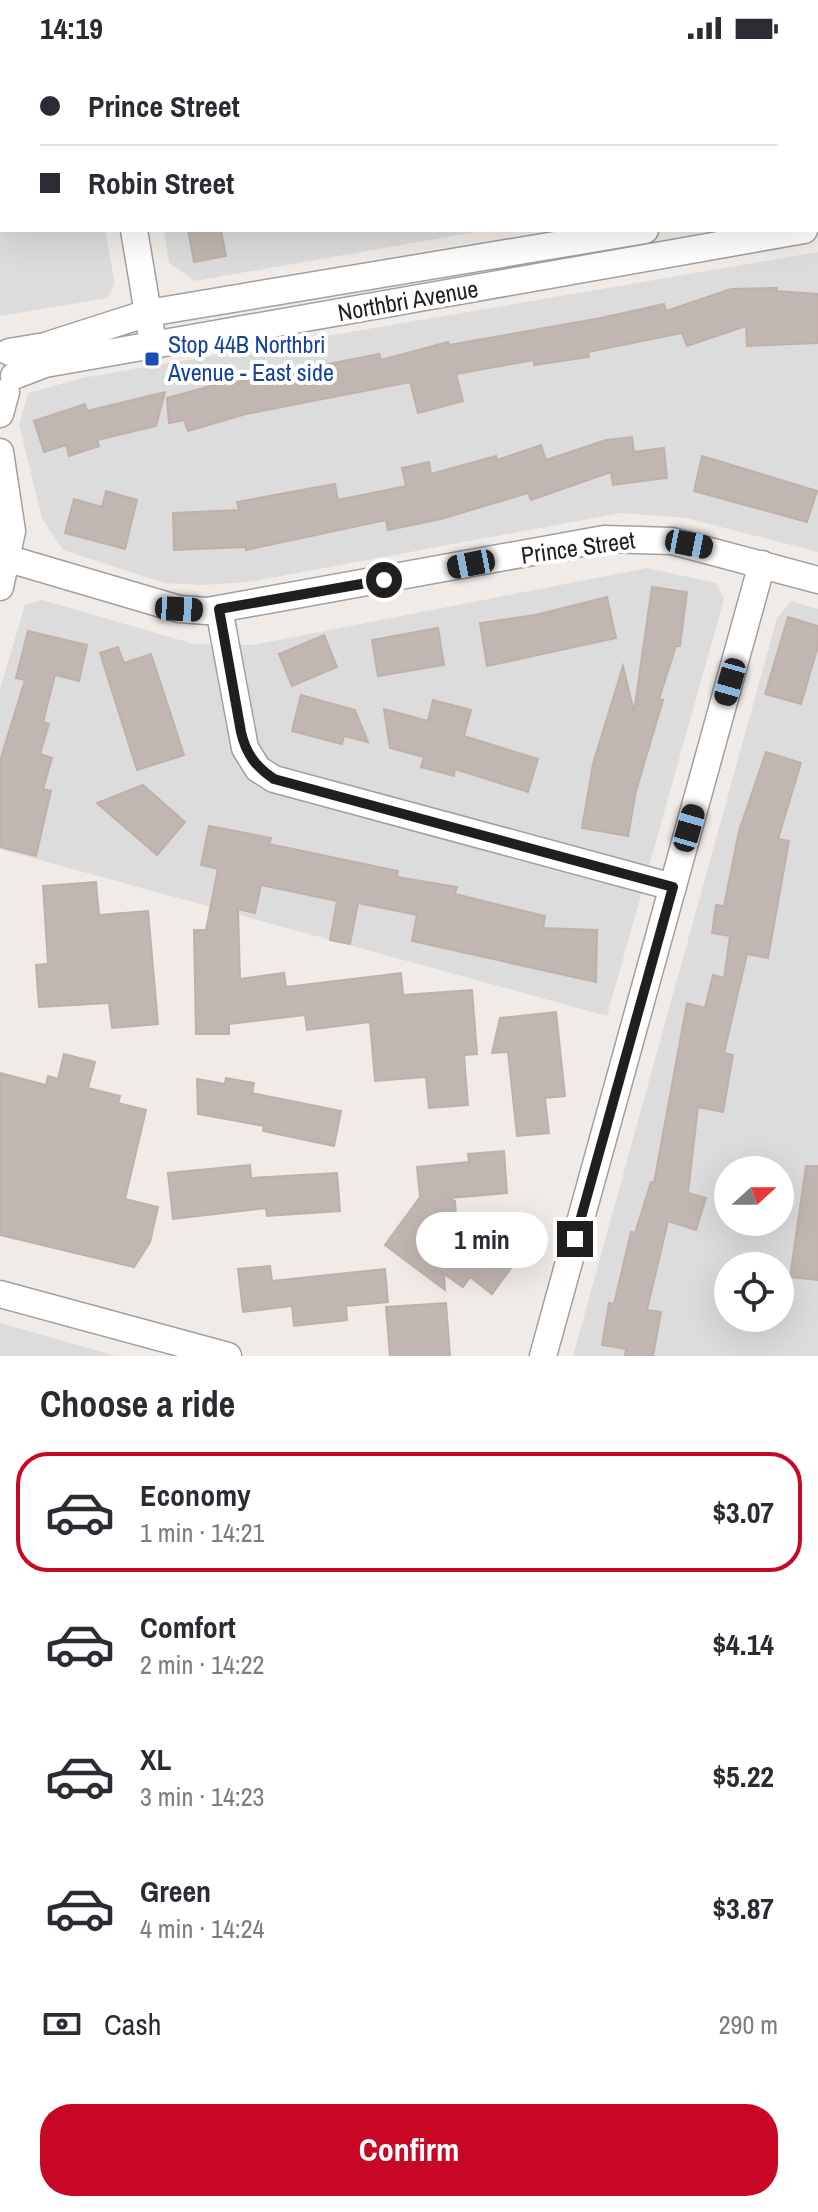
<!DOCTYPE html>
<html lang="en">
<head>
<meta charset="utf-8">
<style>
  :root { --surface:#fff; --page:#f7f7f7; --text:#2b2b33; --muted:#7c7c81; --line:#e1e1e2; --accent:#c70724 }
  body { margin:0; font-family:"Archivo Narrow",sans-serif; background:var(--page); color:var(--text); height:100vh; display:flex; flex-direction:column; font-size:30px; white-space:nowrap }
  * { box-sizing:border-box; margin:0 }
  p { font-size:26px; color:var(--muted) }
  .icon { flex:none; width:44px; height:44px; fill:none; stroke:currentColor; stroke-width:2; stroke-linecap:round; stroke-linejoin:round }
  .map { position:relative; height:1300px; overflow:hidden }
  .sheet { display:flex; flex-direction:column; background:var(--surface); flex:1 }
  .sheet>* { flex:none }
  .top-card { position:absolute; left:0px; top:0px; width:818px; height:176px; box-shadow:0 8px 32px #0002; display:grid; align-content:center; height:176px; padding:0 40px; background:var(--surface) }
  .needle { width:52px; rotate:69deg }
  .controls { position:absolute; left:714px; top:1100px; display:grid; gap:16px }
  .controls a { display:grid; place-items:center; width:80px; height:80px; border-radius:50%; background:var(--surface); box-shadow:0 8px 32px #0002; font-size:40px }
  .end { position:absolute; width:36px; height:36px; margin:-18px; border:10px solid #1f1f1f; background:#fff; box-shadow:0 0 0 4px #fff }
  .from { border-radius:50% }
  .bubble { position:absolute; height:56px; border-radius:28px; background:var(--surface); box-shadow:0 8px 32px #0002; font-size:26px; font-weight:800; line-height:56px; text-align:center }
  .car { position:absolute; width:24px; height:48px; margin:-24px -12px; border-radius:10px; box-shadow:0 0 6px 2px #0007; background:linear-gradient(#222 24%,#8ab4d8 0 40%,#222 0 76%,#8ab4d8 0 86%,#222 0) }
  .top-card b { display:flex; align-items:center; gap:28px; height:76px; font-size:30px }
  .top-card b+b { border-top:2px solid var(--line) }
  .top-card i { width:20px; height:20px; background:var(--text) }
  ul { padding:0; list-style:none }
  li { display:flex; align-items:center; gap:24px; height:120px; margin:0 16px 12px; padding:0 24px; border:4px solid transparent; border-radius:32px }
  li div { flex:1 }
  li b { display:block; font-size:30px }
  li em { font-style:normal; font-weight:800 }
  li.current { border-color:var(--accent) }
  li>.icon { width:72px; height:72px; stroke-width:1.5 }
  h2 { padding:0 40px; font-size:36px; line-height:96px }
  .pay { display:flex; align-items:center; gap:20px; height:88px; padding:0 40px; font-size:30px }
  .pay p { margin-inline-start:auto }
  .cta { display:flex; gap:16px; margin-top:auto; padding:16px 40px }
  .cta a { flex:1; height:92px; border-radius:32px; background:var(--accent); color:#fff; font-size:32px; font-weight:800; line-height:92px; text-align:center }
  .status { display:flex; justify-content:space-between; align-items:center; height:56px; padding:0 40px; background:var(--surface); direction:ltr }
  .status svg { height:22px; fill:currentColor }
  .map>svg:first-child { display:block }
  .residential { fill:#dddcdc; fill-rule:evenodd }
  .building { fill:#c0b6b2; stroke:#c1b0a9; stroke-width:2 }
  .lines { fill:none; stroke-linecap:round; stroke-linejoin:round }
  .minor-casing { stroke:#a0a0a0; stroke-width:29 }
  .minor { stroke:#fff; stroke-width:26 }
  .route { stroke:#1f1f1f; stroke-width:10 }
  .transit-dot { fill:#1a4fb4; stroke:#fff; stroke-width:3 }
  .labels { text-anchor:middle; stroke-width:8; stroke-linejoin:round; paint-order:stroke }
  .street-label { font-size:24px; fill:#1f1f1f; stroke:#fff }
  .transit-label { font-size:24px; fill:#164399; stroke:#fff; text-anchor:start }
</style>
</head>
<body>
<div class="status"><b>14:19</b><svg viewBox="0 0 49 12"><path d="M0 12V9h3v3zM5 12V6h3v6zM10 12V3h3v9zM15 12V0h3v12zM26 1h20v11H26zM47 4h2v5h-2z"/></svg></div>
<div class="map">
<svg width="818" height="1300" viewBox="0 0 818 1300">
  <rect width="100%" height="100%" fill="#f0ebe6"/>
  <path class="residential" d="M148,0H756V2H148Z
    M0,55L2,174H105L115,228L107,242L0,260Z
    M164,174H487L195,225L169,207Z
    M818,196V496L686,462L621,457L248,526L202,529L164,527L63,494L42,462L19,369L28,337L82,322Z
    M647,512L716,527L724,543L607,960L0,793V633L25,549L42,544L194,588L253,589Z
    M791,545L818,553V1300H573L777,562ZM728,1114H780V1166H728ZM728,1210H780V1262H728Z
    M0,1267L116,1300H0Z"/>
  <path class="building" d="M188,174H221L226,200L194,206Z
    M777,232V235L818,238V287L747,290L746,270L687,290L682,277L588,296L589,301L534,309V304L456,318L463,345L418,357L410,326L246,358L188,375L184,364L169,367L167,342L236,323L237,326L379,298L381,304L448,286L449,289L601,262L664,248L666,255L731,233Z
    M165,336L156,370L97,384L99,390L69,400L66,389L44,396L34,365L85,348L87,355Z
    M632,381L634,396L664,392L667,422L613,429L611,416L531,444L528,437L441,463L388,474L386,464L246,494V491L174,494L173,457L239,454L237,446L335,428L338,444L406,430L402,412L429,406L431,418L496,400L497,404L541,389L546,404L606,384Z
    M702,400L817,435L807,466L694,435Z
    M106,435L137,444L125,493L65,477L74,443L102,451Z
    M652,531L687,536L680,590H676L659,643L663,644L636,735L628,780L582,772L593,708L623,610L634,656Z
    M607,541L616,582L487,610L480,567L535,559Z
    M788,561L818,570V590L801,648L765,638Z
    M438,572L444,609L378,620L372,584Z
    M28,575L87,589L79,625L55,619L43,666L49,668L40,698L52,702L43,733L51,735L36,800L0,791V705L25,624L16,622Z
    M324,579L337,611L292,630L279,598Z
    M118,591L124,607L151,598L184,699L137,714L100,597Z
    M301,639L355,654L368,686L344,680L342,688L292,675Z
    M433,644L471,654L464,680L538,703L528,736L455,713L454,720L421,711L424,701L390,692L384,653L428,665Z
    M766,696L801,707L778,783L789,785L768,902L747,898L724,997L733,999L723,1056L698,1051L688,1137L706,1142L696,1174L668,1165L647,1254L661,1256L653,1300H625L626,1293L602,1289L609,1247L614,1248L631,1176L635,1177L651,1126L654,1127L687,947L705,952L713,919L724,922L730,880L712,877L716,849L724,850L739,775Z
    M143,729L185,766L157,799L97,747Z
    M209,770L271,782L269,788L398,815L397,821L457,831L455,838L545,860L543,872L597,874L596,926L412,885L417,859L358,847L350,888L330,884L337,845L261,829L255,857L238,853L240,923L284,917L286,931L401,917L403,939L472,934L477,998L464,999L468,1049L429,1052L426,1021L375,1025L370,966L307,974L305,959L229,968V978H196L194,874H206L218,813L201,809Z
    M96,826L99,859L148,855L158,968L112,972L109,947L39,951L36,909L48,908L43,830Z
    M556,956L565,1040L545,1042L549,1077L517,1080L508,996L492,997L500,962Z
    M64,998L95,1006L88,1032L120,1040L118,1047L146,1054L125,1143L158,1151L150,1186L134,1211L0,1179V1017L46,1029L48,1020L58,1023Z
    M226,1022L254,1027L252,1037L341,1055L334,1090L263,1075L264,1070L198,1058L197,1023L225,1028Z
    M504,1095L507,1137L450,1142L455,1145L457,1173L484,1192L496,1176L523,1196L492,1238L470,1221L463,1231L444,1218L445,1234L385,1189L420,1141L417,1111L469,1106L468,1098Z
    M250,1109L251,1122L337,1117L340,1155L267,1160L266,1152L173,1163L168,1117Z
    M806,1110H818V1224L790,1221Z
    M270,1210L272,1225L385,1213L388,1246L346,1250L347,1264L294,1270L292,1250L243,1256L238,1213Z
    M446,1247L450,1300H390L386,1251Z"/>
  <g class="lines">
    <g class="minor-casing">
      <path id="minor" d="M114,2V0
        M0,24L2,25
        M816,146H818
        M134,174L151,275
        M9,296L45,290L148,257L645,174
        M14,320L45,308L804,174
        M0,358L6,336
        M0,396L12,475L0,531
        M9,503L179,553L207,555L604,483L672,485L818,524
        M219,553L245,692L258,713L274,723L673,831
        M0,1238L228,1300
        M543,1300L762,508"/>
    </g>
    <use href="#minor" class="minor"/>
  </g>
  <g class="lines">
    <path class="route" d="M384,524L219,553L241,676C246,698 256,711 274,723L673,831L575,1183"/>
  </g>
  <rect class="transit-dot" x="144" y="295" width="16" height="16" rx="4"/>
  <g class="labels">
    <g class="street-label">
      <text transform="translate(408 245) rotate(-10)" y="8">Northbri Avenue</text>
      <text transform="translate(578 492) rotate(-8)" y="8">Prince Street</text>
    </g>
    <g class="transit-label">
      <text x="168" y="297">Stop 44B Northbri<tspan x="168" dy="28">Avenue - East side</tspan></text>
    </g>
  </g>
</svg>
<div class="controls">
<a><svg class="needle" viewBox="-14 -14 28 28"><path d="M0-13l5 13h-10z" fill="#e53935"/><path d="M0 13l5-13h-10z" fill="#7c7c81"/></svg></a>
<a><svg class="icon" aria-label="locate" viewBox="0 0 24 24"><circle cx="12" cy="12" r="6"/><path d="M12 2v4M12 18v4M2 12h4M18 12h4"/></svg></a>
</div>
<i class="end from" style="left:384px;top:524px"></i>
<i class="end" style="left:575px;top:1183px"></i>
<div class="bubble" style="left:416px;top:1156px;width:132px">1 min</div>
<i class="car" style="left:689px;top:488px;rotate:101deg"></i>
<i class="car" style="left:471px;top:508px;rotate:259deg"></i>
<i class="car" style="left:179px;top:553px;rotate:93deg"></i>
<i class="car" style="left:730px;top:626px;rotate:196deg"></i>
<i class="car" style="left:689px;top:772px;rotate:16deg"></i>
<div class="top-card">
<b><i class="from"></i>Prince Street</b>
<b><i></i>Robin Street</b>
</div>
</div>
<section class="sheet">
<h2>Choose a ride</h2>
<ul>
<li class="current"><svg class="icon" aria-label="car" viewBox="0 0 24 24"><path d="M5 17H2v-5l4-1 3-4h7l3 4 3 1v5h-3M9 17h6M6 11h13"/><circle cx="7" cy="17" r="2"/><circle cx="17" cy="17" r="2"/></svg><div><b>Economy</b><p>1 min · 14:21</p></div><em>$3.07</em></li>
<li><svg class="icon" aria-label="car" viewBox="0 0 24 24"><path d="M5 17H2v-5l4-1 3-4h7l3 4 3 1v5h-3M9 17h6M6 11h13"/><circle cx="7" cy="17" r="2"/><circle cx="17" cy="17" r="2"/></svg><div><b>Comfort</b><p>2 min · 14:22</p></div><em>$4.14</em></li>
<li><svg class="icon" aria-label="car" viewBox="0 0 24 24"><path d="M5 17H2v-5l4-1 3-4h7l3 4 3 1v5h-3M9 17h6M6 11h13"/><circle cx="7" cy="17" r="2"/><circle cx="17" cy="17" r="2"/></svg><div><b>XL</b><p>3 min · 14:23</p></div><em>$5.22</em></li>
<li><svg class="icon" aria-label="car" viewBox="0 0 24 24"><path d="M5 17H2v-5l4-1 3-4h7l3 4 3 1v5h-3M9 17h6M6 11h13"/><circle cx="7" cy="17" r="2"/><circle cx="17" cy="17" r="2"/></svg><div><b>Green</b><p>4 min · 14:24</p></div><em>$3.87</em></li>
</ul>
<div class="pay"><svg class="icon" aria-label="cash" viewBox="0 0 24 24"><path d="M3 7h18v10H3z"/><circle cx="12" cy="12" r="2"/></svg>Cash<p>290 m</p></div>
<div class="cta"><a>Confirm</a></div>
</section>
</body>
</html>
